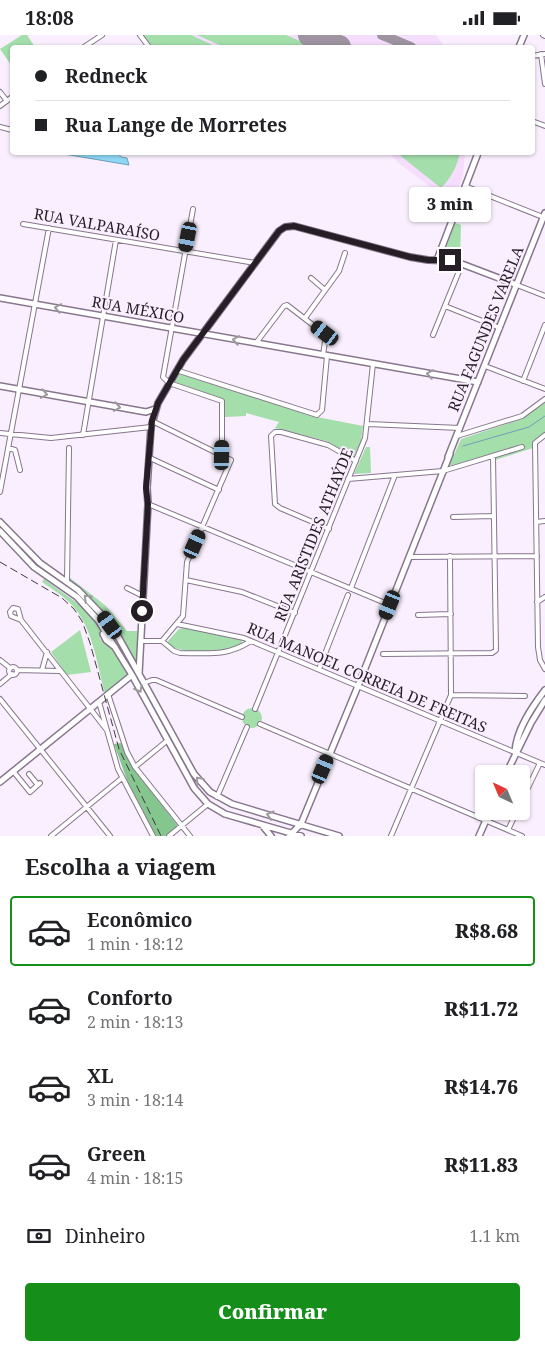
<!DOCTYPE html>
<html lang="pt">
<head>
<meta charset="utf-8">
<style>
  :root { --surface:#fff; --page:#f2f2f2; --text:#202124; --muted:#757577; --line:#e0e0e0; --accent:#158e1a }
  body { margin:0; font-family:"Noto Serif",serif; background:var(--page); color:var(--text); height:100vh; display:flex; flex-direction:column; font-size:19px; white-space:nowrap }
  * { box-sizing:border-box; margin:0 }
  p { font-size:16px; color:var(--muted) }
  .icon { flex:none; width:28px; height:28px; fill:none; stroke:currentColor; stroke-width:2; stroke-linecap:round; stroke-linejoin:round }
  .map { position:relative; height:801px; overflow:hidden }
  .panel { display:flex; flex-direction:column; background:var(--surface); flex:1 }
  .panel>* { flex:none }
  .top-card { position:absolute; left:10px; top:10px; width:525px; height:110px; border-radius:5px; box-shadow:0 1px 4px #0004; display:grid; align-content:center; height:110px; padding:0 25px; background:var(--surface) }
  .needle { width:32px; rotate:316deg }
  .buttons { position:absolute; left:475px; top:730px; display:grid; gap:10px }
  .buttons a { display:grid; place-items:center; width:55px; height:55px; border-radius:5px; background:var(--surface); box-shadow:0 1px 4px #0004; font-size:25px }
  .end { position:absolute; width:22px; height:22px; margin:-11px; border:6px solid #251e27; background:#fff; box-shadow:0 0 0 2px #fff }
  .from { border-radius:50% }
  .bubble { position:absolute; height:35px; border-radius:5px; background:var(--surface); box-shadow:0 1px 4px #0004; font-size:16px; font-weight:800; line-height:35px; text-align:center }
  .car { position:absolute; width:15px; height:30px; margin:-15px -8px; border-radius:6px; box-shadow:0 0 4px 1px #0007; background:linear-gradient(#222 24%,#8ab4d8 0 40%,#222 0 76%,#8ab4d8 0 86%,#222 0) }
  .top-card b { display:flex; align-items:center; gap:18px; height:48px; font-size:19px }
  .top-card b+b { border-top:1px solid var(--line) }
  .top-card i { width:12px; height:12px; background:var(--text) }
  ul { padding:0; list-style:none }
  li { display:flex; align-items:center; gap:15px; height:70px; margin:0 10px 8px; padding:0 15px; border:2px solid transparent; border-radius:5px }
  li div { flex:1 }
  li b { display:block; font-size:19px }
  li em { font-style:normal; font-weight:800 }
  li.selected { border-color:var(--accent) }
  li>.icon { width:45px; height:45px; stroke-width:1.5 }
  h2 { padding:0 25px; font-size:22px; line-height:60px }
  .pay { display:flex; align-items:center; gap:12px; height:55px; padding:0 25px; font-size:19px }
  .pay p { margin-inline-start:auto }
  .primary-button { display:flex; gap:10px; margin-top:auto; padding:10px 25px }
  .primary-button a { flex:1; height:58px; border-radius:5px; background:var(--accent); color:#fff; font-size:20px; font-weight:800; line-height:58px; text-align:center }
  .status { display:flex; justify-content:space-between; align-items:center; height:35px; padding:0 25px; background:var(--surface); direction:ltr }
  .status svg { height:14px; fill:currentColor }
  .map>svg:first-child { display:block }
  .built { fill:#f5ddfd }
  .green { fill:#a3deab }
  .forest { fill:#85c68e }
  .water { fill:#8fd8f6; stroke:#6fa0b8 }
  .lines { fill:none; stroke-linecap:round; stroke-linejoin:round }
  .stream { stroke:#6fa0b8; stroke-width:1 }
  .taxiway { stroke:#9d94a0; stroke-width:10 }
  .runway { stroke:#9d94a0; stroke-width:24 }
  .street-casing { stroke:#87768d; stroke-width:6 }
  .secondary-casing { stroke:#87768d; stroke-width:8 }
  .street { stroke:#fff; stroke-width:4 }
  .secondary { stroke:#fff; stroke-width:5 }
  .rail { stroke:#403842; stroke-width:1; stroke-dasharray:8 4; stroke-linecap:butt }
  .oneway { stroke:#9d9a9e }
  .route { stroke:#251e27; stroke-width:6 }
  .labels { text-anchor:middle; stroke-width:4; stroke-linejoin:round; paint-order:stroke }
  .street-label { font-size:15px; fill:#251e27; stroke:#faeffe }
</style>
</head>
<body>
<div class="status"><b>18:08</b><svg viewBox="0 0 49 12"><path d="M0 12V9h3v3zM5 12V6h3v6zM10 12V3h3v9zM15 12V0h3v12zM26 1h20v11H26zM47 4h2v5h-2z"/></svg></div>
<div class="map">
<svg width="545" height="801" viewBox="0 0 545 801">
  <rect width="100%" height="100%" fill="#faeffe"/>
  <path class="built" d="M191,0H436L445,12H217Z
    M389,118H465L463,141L452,168L400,129Z"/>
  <path class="green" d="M22,0H27L35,12H12V29L11,30L0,14Z
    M143,0H191L217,12H151Z
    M197,0H286L314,12H224Z
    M397,118H460C457,131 451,143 441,153Z
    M455,188L461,190L460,224L444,219Z
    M180,339L317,382L363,391L361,406L354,422L327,406L275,393L279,387L246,378V381L225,382L224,365L175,347Z
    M545,366V397L533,406V413L495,425L493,420H490L449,431L461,404L524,383Z
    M366,412H370L371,438L354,439Z
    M69,542L106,571L127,596H138L137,631C116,595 103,571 69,545Z
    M44,544L80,570L102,594L100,604L114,614L129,638L105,659C97,629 93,591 70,568C62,560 52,554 42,547Z
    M183,593L241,604L243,608C229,619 184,620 169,610L168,606L179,594Z
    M80,595L91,637L67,640L51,617Z
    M242 683a10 10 0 1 1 20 0a10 10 0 1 1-20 0Z"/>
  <path class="forest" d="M121,708L133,733L178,791L165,801H156L127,745L114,709Z"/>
  <path class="water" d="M58,118H112L114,119L118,118L121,122L127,123L129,130Z"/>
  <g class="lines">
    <path class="stream" d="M463,411L529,392L545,381"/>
    <path class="taxiway" d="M382,0L411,12"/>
    <path class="runway" d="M310,0L339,12"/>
    <g class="street-casing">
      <path id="street" d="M140,0L149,12
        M543,0L545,1
        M84,12L102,0
        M541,19L545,49
        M532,21L545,19
        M0,57L7,66
        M0,71L12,62
        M532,86L545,91
        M0,92L12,95
        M465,151L545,183
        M193,174L163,342L169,348L222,366V419
        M23,189L255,228
        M311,243L325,255
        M517,250L545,261
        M445,271L500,293
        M305,283L339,236L345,218
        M433,300L462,229
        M256,308L284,271L287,270L326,300L323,320
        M485,331L545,354
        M176,335L317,380L322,375L327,321
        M523,346L545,290
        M152,386L231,425L187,527L183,581L162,606
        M368,389L460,393
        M0,398L51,403L151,392
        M83,400L116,205
        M545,400L535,408L538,612L540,625L545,634
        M457,401L522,381L545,364
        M8,413L15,415L20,435
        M150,423L219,455
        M348,444L443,436L522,412
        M0,457L49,193
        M148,469L390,570
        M453,482L494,481
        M536,487L545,486
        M329,494L280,473L275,469L271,401L275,397H281L328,410L356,426
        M409,522L537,521
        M186,545L242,557L295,578
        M67,547L69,413
        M127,553L143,561
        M351,553L395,440
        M537,567L545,562
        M418,580L451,579
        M21,585L11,581L10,577L13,573L18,574L21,585L106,694
        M177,589L244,603L545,730
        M141,606H162L174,616L180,618C208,618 226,622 251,606
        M383,619L492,618L496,615L493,421
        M0,625L10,633
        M9 636a4 4 0 1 1 8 0a4 4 0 1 1-8 0Z
        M319,634L348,560
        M17,635L59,636
        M42,635L47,617
        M144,648L152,645H156L242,682
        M0,649L12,639
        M108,659L127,717L135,732L190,801
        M451,660L525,661
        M0,664L110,801
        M99,667L118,734L153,801
        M255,674L365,403L373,329
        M260,689L522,801
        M135,732L168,705
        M13,736L30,757
        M29,739L38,750
        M30,757L40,748
        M217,762L247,692
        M521,767L540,728
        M508,795L517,776
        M51,801L122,743
        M169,801L208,769
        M391,801L451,660L450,521"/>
    </g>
    <g class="secondary-casing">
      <path id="secondary" d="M519,12L524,0
        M437,225L478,118
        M0,263L478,347
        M0,351L146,377L155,374
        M448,422L545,178
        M0,487L40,528L78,555L104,582L116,598L144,648L194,739L210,757L232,769L339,801
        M0,496L34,532L77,562L98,585L132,640L194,753L208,769L225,779L301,801
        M106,596L103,599L106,605L115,612
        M139,639L148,469L147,453L151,392L158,368L183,325L279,196L285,192L294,191L410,222L428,225L454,226L517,250
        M515,717C516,695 532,672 545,655
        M506,739L531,688L545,665
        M0,747L132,640
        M262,790L271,801
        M289,801L301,789L358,651L450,419
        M479,801L490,776"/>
    </g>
    <use href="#street" class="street"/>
    <use href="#secondary" class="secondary"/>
    <path class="rail" d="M0,527L62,563L74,574L82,586L90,608L119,714L161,801"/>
  </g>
  <defs><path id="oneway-chevron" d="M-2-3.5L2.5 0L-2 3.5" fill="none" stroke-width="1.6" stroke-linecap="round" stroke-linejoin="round" transform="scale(1.25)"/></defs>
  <g class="oneway">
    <use href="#oneway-chevron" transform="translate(58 273) rotate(-170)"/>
    <use href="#oneway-chevron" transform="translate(236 305) rotate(-170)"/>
    <use href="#oneway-chevron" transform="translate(430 339) rotate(-170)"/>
    <use href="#oneway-chevron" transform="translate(44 359) rotate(10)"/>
    <use href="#oneway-chevron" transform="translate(117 372) rotate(10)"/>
    <use href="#oneway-chevron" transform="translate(87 563) rotate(-136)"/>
    <use href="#oneway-chevron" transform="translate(139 654) rotate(61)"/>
    <use href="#oneway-chevron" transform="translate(199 745) rotate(-130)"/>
    <use href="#oneway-chevron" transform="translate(270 780) rotate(-163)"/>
  </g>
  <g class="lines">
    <path class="route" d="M142,576L148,469L146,453L152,386L158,368L183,325L279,196L285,192L294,191L410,222L428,225H450"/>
  </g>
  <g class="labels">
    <g class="street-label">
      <text transform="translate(97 190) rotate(10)" y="5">RUA VALPARAÍSO</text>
      <text transform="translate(138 275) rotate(10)" y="5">RUA MÉXICO</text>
      <text transform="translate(486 294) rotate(-68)" y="5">RUA FAGUNDES VARELA</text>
      <text transform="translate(314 500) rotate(-68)" y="5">RUA ARISTIDES ATHAÝDE</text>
      <text transform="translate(367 643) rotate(23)" y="5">RUA MANOEL CORREIA DE FREITAS</text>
    </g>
  </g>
</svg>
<div class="buttons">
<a><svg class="needle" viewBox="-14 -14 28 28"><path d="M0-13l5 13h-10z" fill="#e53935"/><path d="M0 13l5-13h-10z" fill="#757577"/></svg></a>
</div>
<i class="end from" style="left:142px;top:576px"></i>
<i class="end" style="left:450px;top:225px"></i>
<div class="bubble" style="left:409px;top:152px;width:82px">3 min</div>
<i class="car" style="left:188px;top:202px;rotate:191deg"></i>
<i class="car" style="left:325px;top:298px;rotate:307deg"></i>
<i class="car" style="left:222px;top:420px;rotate:1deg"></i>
<i class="car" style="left:195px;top:509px;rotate:24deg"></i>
<i class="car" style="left:390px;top:570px;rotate:202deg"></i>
<i class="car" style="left:110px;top:590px;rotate:324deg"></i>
<i class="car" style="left:323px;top:734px;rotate:23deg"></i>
<div class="top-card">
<b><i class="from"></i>Redneck</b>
<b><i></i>Rua Lange de Morretes</b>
</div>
</div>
<section class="panel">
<h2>Escolha a viagem</h2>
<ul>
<li class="selected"><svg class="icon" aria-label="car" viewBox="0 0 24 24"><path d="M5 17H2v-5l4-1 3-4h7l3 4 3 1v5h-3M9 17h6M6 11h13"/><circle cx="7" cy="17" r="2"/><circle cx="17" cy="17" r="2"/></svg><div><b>Econômico</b><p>1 min · 18:12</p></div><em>R$8.68</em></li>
<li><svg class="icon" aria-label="car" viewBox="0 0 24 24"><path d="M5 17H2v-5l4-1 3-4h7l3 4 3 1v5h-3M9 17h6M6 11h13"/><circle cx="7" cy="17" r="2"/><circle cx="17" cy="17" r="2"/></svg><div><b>Conforto</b><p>2 min · 18:13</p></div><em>R$11.72</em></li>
<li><svg class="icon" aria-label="car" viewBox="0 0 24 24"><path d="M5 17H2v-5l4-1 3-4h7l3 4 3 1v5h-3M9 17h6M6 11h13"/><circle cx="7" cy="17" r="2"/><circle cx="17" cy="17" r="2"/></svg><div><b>XL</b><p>3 min · 18:14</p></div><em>R$14.76</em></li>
<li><svg class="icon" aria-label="car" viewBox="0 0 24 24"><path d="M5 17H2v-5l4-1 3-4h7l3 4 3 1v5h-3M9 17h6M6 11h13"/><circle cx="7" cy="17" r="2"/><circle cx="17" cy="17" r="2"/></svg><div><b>Green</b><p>4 min · 18:15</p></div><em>R$11.83</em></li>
</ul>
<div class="pay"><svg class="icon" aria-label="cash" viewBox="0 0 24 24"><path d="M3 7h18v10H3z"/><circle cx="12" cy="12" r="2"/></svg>Dinheiro<p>1.1 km</p></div>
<div class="primary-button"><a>Confirmar</a></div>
</section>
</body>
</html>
